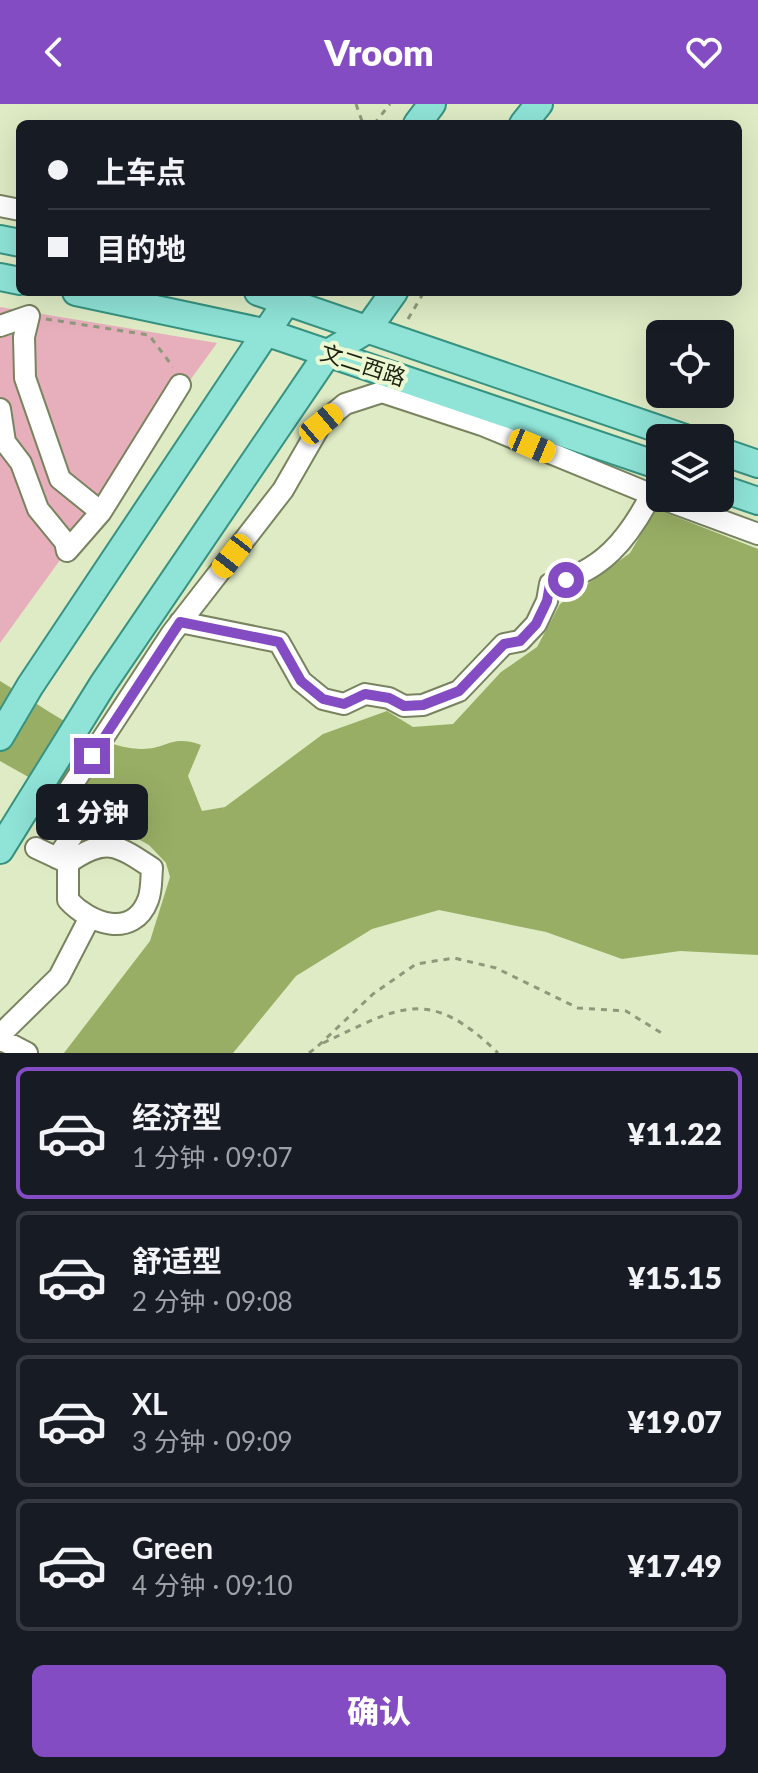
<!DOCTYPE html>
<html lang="zh">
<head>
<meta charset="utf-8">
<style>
  :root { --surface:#171b24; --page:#20242c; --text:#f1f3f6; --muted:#9ea1a6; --line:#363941; --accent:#844cc3 }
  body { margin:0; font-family:Lato,"Noto Sans SC",sans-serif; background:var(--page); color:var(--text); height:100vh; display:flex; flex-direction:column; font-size:30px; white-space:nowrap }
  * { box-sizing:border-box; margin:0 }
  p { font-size:26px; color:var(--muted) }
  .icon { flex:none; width:44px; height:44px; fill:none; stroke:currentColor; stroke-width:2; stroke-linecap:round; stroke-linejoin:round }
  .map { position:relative; height:949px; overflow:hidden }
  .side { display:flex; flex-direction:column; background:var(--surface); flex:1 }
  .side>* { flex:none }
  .hud { position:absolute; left:16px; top:16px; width:726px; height:176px; border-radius:12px; box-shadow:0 8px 32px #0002; display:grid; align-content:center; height:176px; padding:0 32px; background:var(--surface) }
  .tools { position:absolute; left:646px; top:216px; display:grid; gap:16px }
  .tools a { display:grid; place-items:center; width:88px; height:88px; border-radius:12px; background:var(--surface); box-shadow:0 8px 32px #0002; font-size:40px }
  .end { position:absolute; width:36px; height:36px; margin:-18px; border:10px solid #844cc3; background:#fff; box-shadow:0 0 0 4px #fff }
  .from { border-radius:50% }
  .bubble { position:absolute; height:56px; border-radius:12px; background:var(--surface); box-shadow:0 8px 32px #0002; font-size:26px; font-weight:800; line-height:56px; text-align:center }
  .car { position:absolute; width:24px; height:48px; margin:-24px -12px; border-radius:10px; box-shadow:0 0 6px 2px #0007; background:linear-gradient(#f5c518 24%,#345 0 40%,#f5c518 0 76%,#345 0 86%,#f5c518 0) }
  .hud b { display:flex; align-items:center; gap:28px; height:76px; font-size:30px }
  .hud b+b { border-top:2px solid var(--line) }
  .hud i { width:20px; height:20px; background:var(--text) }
  ul { padding:14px 0 0; list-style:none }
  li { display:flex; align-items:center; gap:24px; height:132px; margin:0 16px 12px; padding:0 16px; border:4px solid var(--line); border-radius:12px }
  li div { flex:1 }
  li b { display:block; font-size:30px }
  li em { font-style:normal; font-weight:800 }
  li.active { border-color:var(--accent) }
  li>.icon { width:72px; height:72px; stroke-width:1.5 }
  .cta { display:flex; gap:16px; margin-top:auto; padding:16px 32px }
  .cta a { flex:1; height:92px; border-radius:12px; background:var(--accent); color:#fff; font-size:32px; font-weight:800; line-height:92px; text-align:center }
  header { display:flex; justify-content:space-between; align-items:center; height:104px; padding:0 32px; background:var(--accent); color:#fff; font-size:36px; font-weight:800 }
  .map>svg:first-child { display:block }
  .green { fill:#e7aebc }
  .water { fill:#98ae64 }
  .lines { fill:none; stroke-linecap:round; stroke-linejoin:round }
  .minor-casing { stroke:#78835f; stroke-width:24 }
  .major-casing { stroke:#379381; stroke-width:30 }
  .path { stroke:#8e987b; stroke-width:3; stroke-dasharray:6 6; stroke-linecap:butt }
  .minor { stroke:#fff; stroke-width:20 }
  .major { stroke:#8fe3d7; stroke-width:26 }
  .route { stroke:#844cc3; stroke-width:10 }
  .labels { text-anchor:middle; stroke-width:8; stroke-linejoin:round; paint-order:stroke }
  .street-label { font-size:22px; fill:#1c2112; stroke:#ebf8d1 }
</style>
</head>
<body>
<header><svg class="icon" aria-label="back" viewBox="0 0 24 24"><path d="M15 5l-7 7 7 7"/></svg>Vroom<svg class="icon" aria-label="heart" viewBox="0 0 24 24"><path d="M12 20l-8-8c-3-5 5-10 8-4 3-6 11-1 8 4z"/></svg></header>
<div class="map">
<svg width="758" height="949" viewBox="0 0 758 949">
  <rect width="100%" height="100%" fill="#deebc4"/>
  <path class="green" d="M0,203L217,239L0,539Z"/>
  <path class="water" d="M656,405L758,445V851L680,847L622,855L546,828L439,806L372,825L296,872L233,949H64L150,837L170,773L166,759L149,741L0,657V577C38,599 96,644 140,645C167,646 170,630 201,641L188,672L202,707L225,703L323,630L387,607L413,623L453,620L501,568L537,543L560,500L630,449Z"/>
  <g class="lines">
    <g class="minor-casing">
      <path id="minor" d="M0,102L20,106
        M29,212L24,233L25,274L60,375L101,408
        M0,222L29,212
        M0,305L5,338L21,359L38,405L65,438L67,447L101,408L180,281
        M660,394L758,430
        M180,518L279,538L301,577L323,595L344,600L365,590L389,594L404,602L423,601L459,587L504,540L520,537L536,520L547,497L550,480C602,468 628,435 651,391
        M59,701L172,529L283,386L321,320L345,300L382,288L482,321L660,394
        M36,744L68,759C106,733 116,740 152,764C151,774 152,786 148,796C133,836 89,819 68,796V759
        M57,754L83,716L57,704
        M0,935L27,949
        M0,937L5,926L59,873L89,815"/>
    </g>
    <g class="major-casing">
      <path id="major" d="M417,20L432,0
        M523,20L539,0
        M0,135L20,139
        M0,173L20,177
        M76,188L268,229L660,362
        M258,188L685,334
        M720,347L758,360
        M720,384L758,397
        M0,633L30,582L293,188
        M0,746L103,580L328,249L367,226L394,188"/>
    </g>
    <path class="path" d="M356,0L363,20
      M374,20L390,0
      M46,215L149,231L173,263
      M408,215L424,188
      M323,939C400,903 428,881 498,949
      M318,942L373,890L416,860L454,854L496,864L578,904L626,907L663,930
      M309,949L317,943"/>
    <use href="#minor" class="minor"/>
    <use href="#major" class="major"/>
  </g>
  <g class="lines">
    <path class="route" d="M92,652L180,518L279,538L301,577L323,595L344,600L365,590L389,594L404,602L423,601L459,587L504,540L520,537L536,520L547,497L550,480L566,476"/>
  </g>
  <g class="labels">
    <g class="street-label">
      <text transform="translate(363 261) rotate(18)" y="8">文二西路</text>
    </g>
  </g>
</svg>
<div class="tools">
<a><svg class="icon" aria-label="locate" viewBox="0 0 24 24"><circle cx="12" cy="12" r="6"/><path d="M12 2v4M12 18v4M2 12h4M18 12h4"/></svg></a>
<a><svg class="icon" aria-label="layers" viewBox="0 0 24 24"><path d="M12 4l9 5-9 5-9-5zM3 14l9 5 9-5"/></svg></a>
</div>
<i class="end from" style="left:566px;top:476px"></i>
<i class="end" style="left:92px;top:652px"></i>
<div class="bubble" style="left:36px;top:680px;width:112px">1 分钟</div>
<i class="car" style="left:321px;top:320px;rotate:50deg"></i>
<i class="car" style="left:532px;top:342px;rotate:113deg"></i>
<i class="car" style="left:232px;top:452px;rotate:218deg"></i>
<div class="hud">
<b><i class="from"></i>上车点</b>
<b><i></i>目的地</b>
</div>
</div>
<section class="side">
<ul>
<li class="active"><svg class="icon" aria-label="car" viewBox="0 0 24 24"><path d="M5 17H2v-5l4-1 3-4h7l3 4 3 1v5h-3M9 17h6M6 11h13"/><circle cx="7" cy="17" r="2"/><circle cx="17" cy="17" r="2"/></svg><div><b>经济型</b><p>1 分钟 · 09:07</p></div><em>¥11.22</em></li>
<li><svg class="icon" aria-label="car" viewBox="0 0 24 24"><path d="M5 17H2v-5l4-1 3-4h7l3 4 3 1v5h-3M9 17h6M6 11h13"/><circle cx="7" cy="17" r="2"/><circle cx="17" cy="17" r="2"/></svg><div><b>舒适型</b><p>2 分钟 · 09:08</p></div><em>¥15.15</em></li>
<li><svg class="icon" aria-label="car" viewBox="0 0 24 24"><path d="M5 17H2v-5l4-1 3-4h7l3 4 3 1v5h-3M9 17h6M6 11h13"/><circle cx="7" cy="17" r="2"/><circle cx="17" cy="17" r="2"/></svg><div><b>XL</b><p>3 分钟 · 09:09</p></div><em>¥19.07</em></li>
<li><svg class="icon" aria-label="car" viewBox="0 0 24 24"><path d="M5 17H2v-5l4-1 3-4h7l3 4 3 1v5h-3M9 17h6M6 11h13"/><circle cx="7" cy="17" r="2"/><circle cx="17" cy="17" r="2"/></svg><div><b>Green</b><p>4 分钟 · 09:10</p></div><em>¥17.49</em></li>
</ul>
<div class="cta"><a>确认</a></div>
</section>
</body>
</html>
